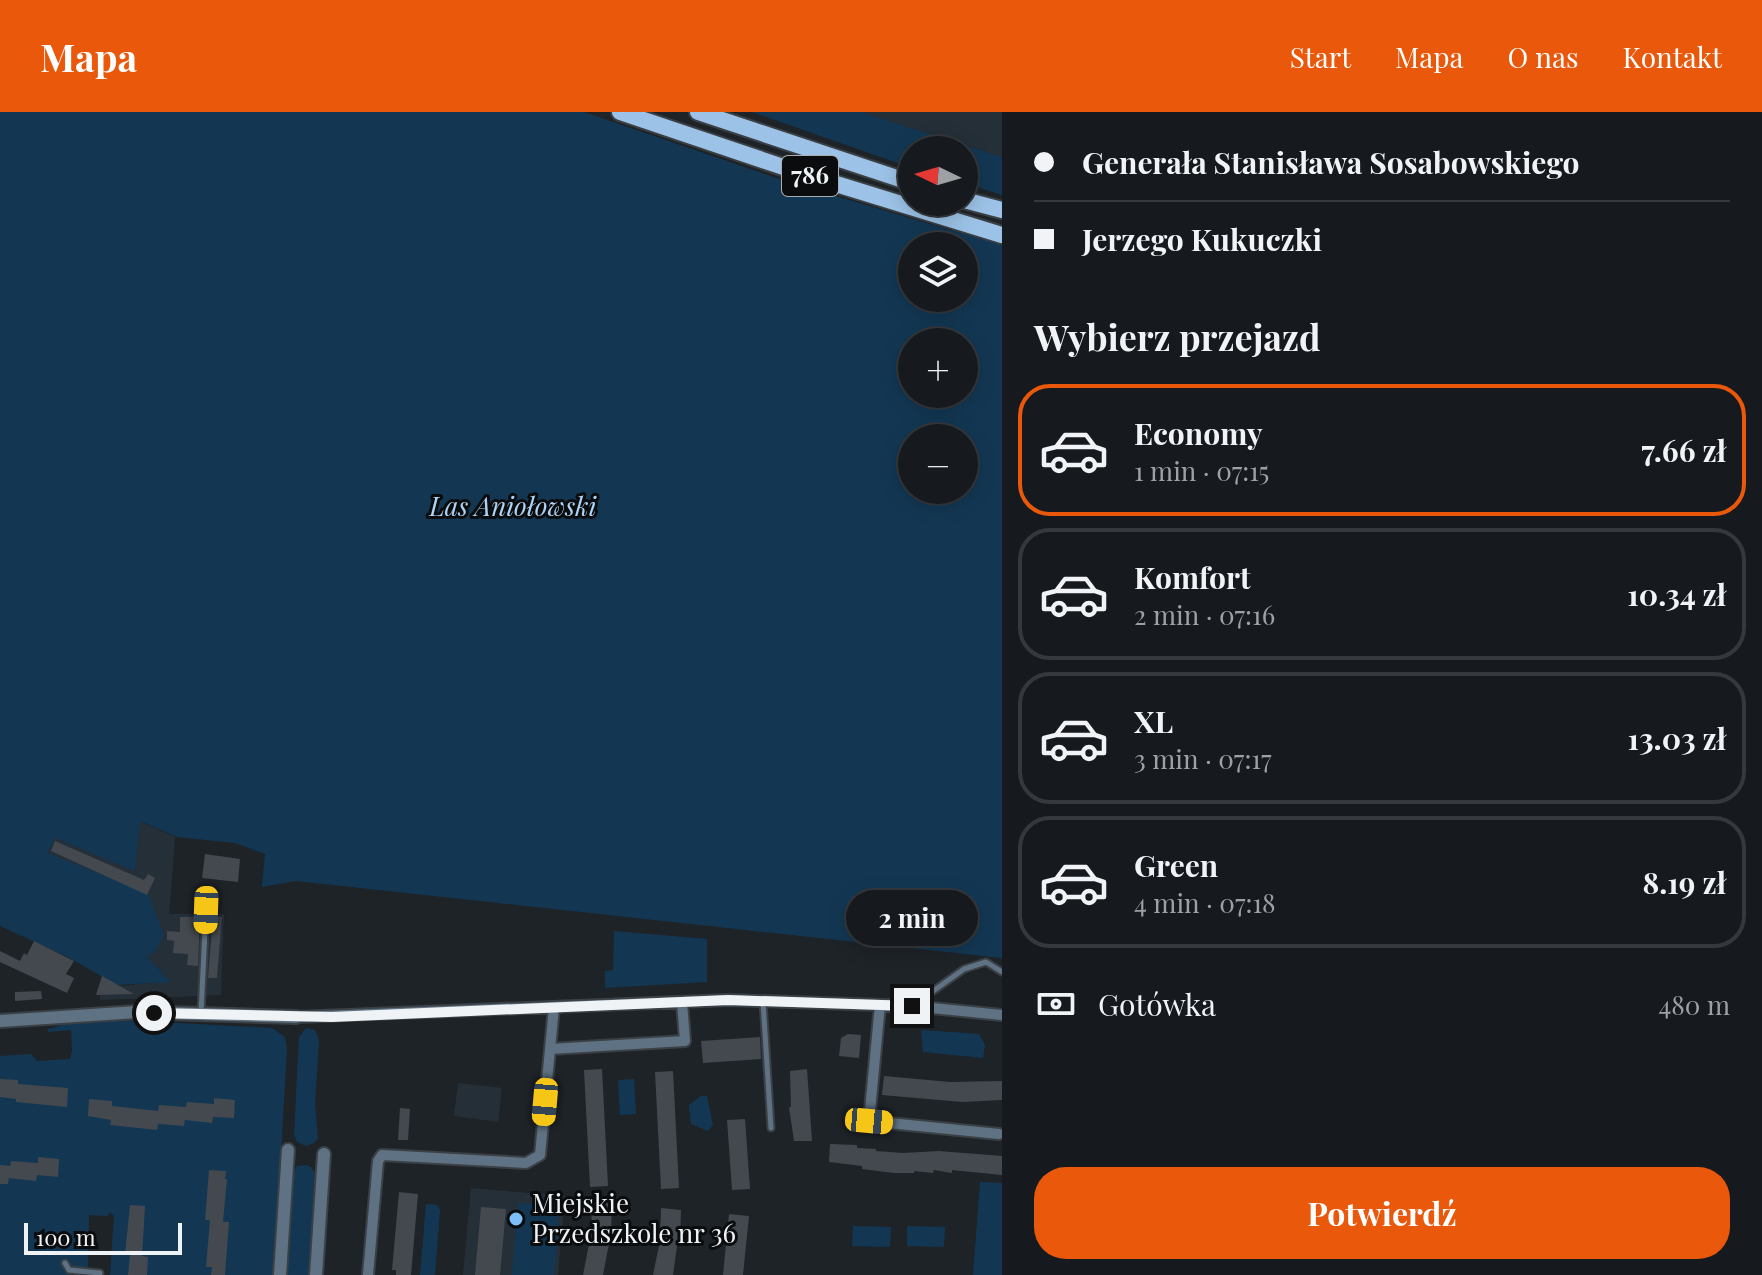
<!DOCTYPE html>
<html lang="pl">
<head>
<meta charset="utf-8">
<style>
  :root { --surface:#161a1e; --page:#1f2327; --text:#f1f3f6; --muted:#9ea1a4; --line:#35383c; --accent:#ea580c }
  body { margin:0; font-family:"Playfair Display",serif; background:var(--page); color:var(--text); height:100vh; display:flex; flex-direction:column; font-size:30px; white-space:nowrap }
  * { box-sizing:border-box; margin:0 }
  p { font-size:26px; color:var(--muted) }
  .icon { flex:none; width:44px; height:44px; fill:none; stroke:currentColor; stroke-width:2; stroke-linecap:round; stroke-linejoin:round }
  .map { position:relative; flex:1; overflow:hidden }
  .details { display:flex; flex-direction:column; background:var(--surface); width:760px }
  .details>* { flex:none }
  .hud { display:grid; align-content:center; height:176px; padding:0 32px; background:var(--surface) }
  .needle { width:52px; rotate:275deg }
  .controls { position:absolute; left:898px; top:24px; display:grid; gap:16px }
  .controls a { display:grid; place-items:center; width:80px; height:80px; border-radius:50%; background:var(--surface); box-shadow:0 4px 20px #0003,0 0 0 2px var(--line); font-size:40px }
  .scale { position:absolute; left:24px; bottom:20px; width:158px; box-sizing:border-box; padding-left:8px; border:4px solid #eff3f6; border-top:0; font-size:22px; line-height:28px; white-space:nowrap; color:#eff3f6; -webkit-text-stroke:6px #0a0c0e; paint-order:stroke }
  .end { position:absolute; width:36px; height:36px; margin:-18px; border:10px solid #eff3f6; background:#111; box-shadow:0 0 0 4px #111 }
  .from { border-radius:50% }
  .bubble { position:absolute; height:56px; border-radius:28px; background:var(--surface); box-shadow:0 4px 20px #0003,0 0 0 2px var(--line); font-size:26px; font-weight:700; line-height:56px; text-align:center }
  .car { position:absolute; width:24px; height:48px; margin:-24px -12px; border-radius:10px; box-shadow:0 0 6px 2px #0007; background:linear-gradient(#f5c518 24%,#345 0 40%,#f5c518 0 76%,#345 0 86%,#f5c518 0) }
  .hud b { display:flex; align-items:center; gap:28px; height:76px; font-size:30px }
  .hud b+b { border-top:2px solid var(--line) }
  .hud i { width:20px; height:20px; background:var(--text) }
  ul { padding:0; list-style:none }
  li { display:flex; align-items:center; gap:24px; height:132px; margin:0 16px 12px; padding:0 16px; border:4px solid var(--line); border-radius:32px }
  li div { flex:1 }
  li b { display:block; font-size:30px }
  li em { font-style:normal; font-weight:700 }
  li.active { border-color:var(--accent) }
  li>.icon { width:72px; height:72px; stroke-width:1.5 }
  h2 { padding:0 32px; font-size:36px; line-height:96px }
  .pay { display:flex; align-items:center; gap:20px; height:88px; padding:0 32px; font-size:30px }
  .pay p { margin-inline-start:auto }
  .button { display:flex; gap:16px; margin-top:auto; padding:16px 32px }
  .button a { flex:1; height:92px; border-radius:32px; background:var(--accent); color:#fff; font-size:32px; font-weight:700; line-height:92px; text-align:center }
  header { display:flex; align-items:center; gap:48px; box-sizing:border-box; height:112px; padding:0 40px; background:var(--accent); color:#fff }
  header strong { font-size:38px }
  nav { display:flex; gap:44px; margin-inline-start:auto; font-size:28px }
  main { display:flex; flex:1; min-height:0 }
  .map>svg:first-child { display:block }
  .built { fill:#252f38 }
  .green { fill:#133753; fill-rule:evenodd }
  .building { fill:#43494f }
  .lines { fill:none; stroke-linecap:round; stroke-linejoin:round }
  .service-casing { stroke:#3b4045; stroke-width:9 }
  .minor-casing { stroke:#3b4045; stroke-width:14 }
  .tertiary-casing { stroke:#3b4045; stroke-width:16 }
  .primary-casing { stroke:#3b4045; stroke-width:20 }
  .service { stroke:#5f7283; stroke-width:5 }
  .minor { stroke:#5f7283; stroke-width:10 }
  .tertiary { stroke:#5f7283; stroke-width:12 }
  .primary { stroke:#9cc3e7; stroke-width:16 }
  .route { stroke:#eff3f6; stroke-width:10 }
  .poi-dot { fill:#7cbef9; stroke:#0a0c0e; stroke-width:3 }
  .labels { text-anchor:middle; stroke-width:6; stroke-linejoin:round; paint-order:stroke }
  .shield { fill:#0a0c0e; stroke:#aaaeb0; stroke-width:2 }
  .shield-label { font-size:24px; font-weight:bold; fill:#eff3f6 }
  .park-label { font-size:26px; font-style:italic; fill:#add4f7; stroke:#0a0c0e }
  .poi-label { font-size:26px; fill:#eff3f6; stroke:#0a0c0e; text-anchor:start }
</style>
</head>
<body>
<header>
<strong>Mapa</strong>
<nav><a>Start</a><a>Mapa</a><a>O nas</a><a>Kontakt</a></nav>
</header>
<main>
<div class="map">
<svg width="1002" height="1163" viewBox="0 0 1002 1163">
  <rect width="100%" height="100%" fill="#1e2328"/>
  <path class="built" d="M861,0H1002V45Z
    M139,709L175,725L169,802H224L221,883L100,888L99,876L170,869L48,742L55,726L135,758Z
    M458,971L502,976L498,1010L454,1004Z
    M471,1076L565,1084L558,1163H463Z"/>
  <path class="green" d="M0,0H584L791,71L1002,133V846L296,769L262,775L265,742L235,731L177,725L140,709L135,759L55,726L48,741L148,781L164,823L156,838L147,845L171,870L117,873L66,844L0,814ZM912,134H964V186H912ZM912,230H964V282H912ZM912,326H964V378H912Z
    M752,0H861L1002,45V83L964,71V38H912V56Z
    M614,819L707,827V870L605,876V859L613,858Z
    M122,908L272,916L285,925L287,937L274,1163H110L114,1104L109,1100L108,1104L89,1103L88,1163H0V944L31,942L37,949L70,947L72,939L71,918L48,920V917L73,910Z
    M306,916L315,918L319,928L315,992L318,1027L314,1031L306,1034L297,1030L294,1022L299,925Z
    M921,918L979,922L985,933L983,946L923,940Z
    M634,967L636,1002L620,1003L618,968Z
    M701,984H707L713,1013L708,1019L691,1012L689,993Z
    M307,1053L311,1055L316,1063L310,1163H286L292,1063L297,1054Z
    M980,1070L1002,1071V1163H973Z
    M518,1091L560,1094L554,1163H512Z
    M426,1092L437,1093L440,1098L435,1163H420Z
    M853,1114L891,1115L890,1135L852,1134Z
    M907,1114L945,1115L944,1135L907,1134Z"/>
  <path class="building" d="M55,729L144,768L148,762L155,766L147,783L51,739Z
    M205,742L240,747L238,770L202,766Z
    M213,804L222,805L217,866H208Z
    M180,805H200L198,854L187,853L188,842L173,841L174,829L167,828V819L180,820Z
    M34,829L74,849L66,862L74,866L67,881L0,850V839L20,849L24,841L27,843Z
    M102,864L134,882L96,883Z
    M41,879L42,887L15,889V880Z
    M848,922L861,923L859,946L839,944L841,926Z
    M760,925L761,947L703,951L701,929Z
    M602,957L608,1074L590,1075L584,958Z
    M807,957L812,1029H794L789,995H791L790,959Z
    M673,959L679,1076L661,1077L655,960Z
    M884,964L950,970L1002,969V988L962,990L882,983Z
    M0,967L18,968V972L68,976L67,995L16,990V987L0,985Z
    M214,986L235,988L234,1006L213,1005L212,1011L185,1008L184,1014L158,1012L157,1018L110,1013L111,1008L88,1004L89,987L112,989V994L158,999L159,993L186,995L187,990L214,992Z
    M400,996L410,997L408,1028H398Z
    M745,1007L750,1077L732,1078L727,1008Z
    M830,1032L857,1033V1036L876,1037V1039L903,1041L939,1039L1002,1044V1063L952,1058V1061L934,1058L933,1061L914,1059V1061H894L862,1057V1054L829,1050Z
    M38,1045L59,1047L58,1065L37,1063L36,1069L9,1066L8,1072H0V1053L10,1054L11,1049L38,1051Z
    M209,1058L226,1059L225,1067H227L223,1110H229L225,1163H211L212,1155H206L210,1108H205Z
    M399,1080L418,1082L411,1163H396V1158H392Z
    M592,1089L612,1091L611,1121L603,1163H583L591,1122Z
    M130,1093L145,1094L142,1144L148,1145L147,1163H128L130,1143L125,1142Z
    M481,1095L506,1097L500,1163H475Z
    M661,1096L681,1098L680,1128L678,1127L673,1163H653L660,1129Z
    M729,1102L749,1104L743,1163H723Z"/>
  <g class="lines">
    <g class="service-casing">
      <path id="service" d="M763,889L771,1016
        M915,892L964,857L986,850L1002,860
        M201,901L206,798
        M65,1151L69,1158L100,1161"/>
    </g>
    <g class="minor-casing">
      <path id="minor" d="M880,893L869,1009L999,1022
        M296,905L728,888L912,894L1002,903
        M550,937L685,929L682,890
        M368,1163L378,1049L382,1043L526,1051L540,1043L554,895"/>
    </g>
    <g class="tertiary-casing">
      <path id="tertiary" d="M0,909L137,900L296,905
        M280,1163L288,1038
        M316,1163L324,1042"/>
    </g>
    <g class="primary-casing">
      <path id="primary" d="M620,0L807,63L1002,123
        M698,0L912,71
        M964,88L1002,98"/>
    </g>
    <use href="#service" class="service"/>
    <use href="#minor" class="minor"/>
    <use href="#tertiary" class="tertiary"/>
    <use href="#primary" class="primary"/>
  </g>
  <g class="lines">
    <path class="route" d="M154,901L332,905L728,888L912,894"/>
  </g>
  <circle class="poi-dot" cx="516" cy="1107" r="8"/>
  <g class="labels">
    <rect class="shield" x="782" y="44" width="56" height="40" rx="6"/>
    <g class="shield-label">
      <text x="810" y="72">786</text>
    </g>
    <g class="park-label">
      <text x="513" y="404">Las Aniołowski</text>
    </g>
    <g class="poi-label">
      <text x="532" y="1101">Miejskie<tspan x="532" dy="30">Przedszkole nr 36</tspan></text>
    </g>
  </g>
</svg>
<div class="controls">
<a><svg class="needle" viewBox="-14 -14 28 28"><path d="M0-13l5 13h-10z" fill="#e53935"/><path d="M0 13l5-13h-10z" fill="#9ea1a4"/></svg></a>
<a><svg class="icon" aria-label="layers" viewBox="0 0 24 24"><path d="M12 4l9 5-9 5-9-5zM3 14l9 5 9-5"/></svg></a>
<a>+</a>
<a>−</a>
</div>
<div class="scale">100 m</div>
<i class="end from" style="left:154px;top:901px"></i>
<i class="end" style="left:912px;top:894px"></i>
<div class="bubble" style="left:846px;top:778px;width:132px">2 min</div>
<i class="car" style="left:206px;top:798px;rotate:182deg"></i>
<i class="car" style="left:545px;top:990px;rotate:185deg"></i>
<i class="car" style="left:869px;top:1009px;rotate:95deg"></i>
</div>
<section class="details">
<div class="hud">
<b><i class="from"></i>Generała Stanisława Sosabowskiego</b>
<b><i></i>Jerzego Kukuczki</b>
</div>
<h2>Wybierz przejazd</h2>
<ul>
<li class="active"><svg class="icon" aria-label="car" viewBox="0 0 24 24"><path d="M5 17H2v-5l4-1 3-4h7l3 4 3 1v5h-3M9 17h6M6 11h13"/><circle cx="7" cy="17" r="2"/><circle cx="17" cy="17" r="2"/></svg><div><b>Economy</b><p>1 min · 07:15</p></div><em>7.66 zł</em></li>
<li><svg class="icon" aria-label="car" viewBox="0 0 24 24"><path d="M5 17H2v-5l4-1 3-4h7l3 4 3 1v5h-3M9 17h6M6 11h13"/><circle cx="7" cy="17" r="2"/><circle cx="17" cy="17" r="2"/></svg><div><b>Komfort</b><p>2 min · 07:16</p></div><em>10.34 zł</em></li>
<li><svg class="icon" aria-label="car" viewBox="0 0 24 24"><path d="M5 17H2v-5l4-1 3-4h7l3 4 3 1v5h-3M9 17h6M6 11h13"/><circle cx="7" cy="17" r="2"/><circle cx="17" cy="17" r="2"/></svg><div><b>XL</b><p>3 min · 07:17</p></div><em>13.03 zł</em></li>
<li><svg class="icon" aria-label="car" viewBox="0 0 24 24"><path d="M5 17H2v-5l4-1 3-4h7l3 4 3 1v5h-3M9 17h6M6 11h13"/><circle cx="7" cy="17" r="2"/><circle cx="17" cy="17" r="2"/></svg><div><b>Green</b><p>4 min · 07:18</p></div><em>8.19 zł</em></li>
</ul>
<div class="pay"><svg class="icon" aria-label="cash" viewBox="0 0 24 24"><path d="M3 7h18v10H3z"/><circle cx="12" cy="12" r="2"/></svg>Gotówka<p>480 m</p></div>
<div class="button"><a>Potwierdź</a></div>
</section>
</main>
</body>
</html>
